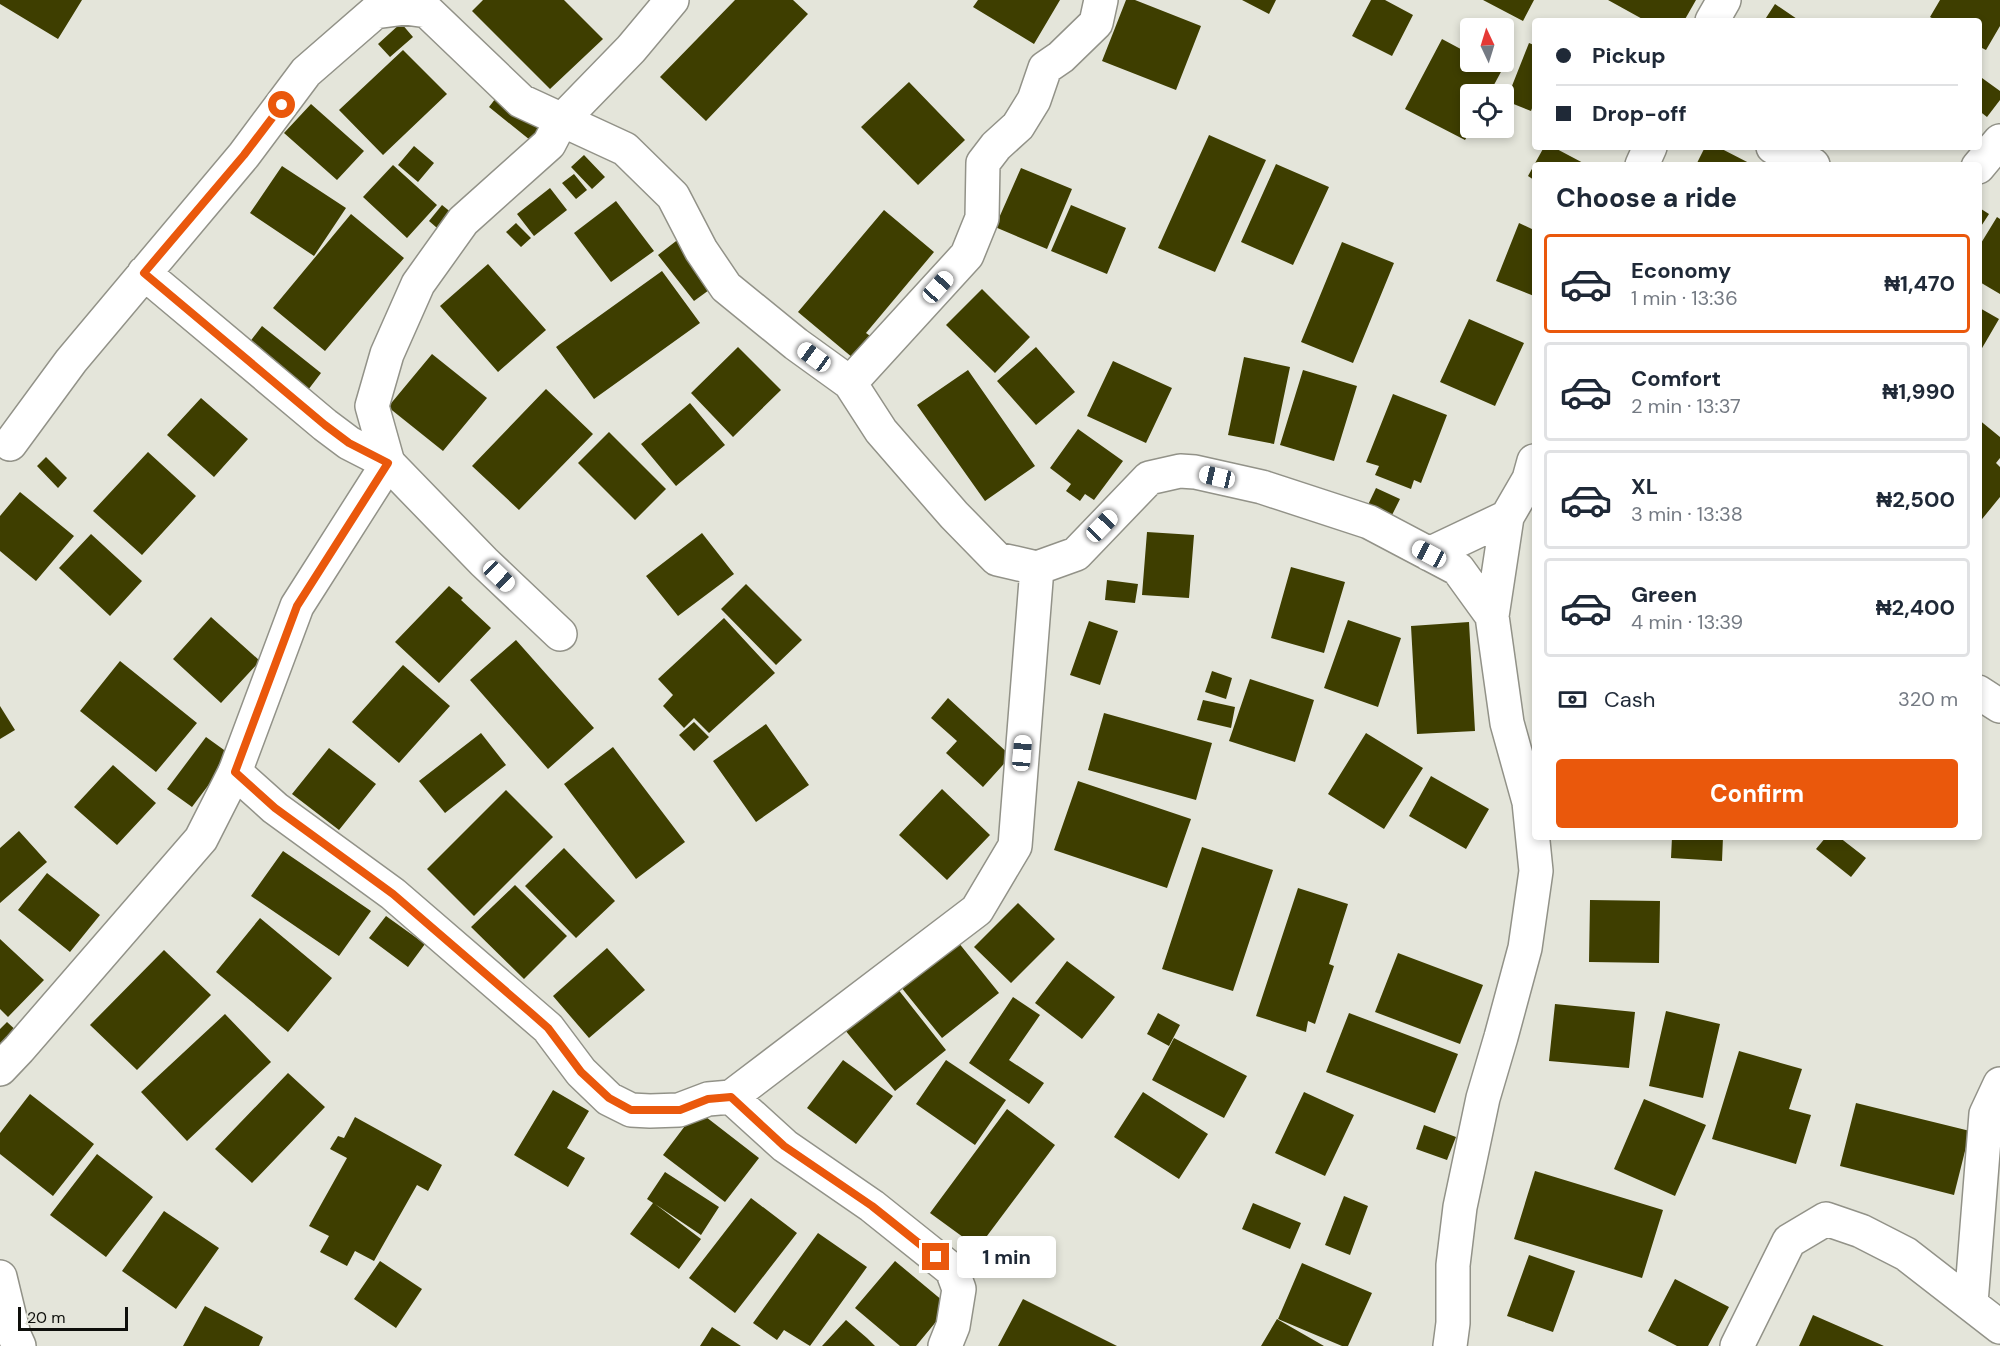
<!DOCTYPE html>
<html lang="en">
<head>
<meta charset="utf-8">
<style>
  :root { --surface:#fff; --page:#f2f2f3; --text:#1f2937; --muted:#747a83; --line:#e0e1e3; --accent:#ea580c }
  body { margin:0; font-family:"DM Sans",sans-serif; background:var(--page); color:var(--text); height:100vh; display:flex; flex-direction:column; font-size:22px; white-space:nowrap }
  * { box-sizing:border-box; margin:0 }
  p { font-size:20px; color:var(--muted) }
  .icon { flex:none; width:33px; height:33px; fill:none; stroke:currentColor; stroke-width:2; stroke-linecap:round; stroke-linejoin:round }
  .map { position:relative; flex:1; overflow:hidden }
  .panel { position:absolute; left:1532px; top:162px; width:450px; height:678px; display:flex; flex-direction:column; background:var(--surface); border-radius:6px; box-shadow:0 3px 9px #0003 }
  .panel>* { flex:none }
  .guide { position:absolute; left:1532px; top:18px; width:450px; height:132px; border-radius:6px; box-shadow:0 3px 9px #0003; display:grid; align-content:center; height:132px; padding:0 24px; background:var(--surface) }
  .needle { width:39px; rotate:356deg }
  .controls { position:absolute; left:1460px; top:18px; display:grid; gap:12px }
  .controls a { display:grid; place-items:center; width:54px; height:54px; border-radius:6px; background:var(--surface); box-shadow:0 3px 9px #0003; font-size:30px }
  .scale { position:absolute; left:18px; bottom:15px; width:110px; box-sizing:border-box; padding-left:6px; border:3px solid #0e0f0b; border-top:0; font-size:16px; line-height:21px; white-space:nowrap; color:#0e0f0b; -webkit-text-stroke:4px #e4e5da; paint-order:stroke }
  .end { position:absolute; width:27px; height:27px; margin:-14px; border:8px solid #ea580c; background:#fff; box-shadow:0 0 0 3px #fff }
  .from { border-radius:50% }
  .bubble { position:absolute; height:42px; border-radius:6px; background:var(--surface); box-shadow:0 3px 9px #0003; font-size:20px; font-weight:700; line-height:42px; text-align:center }
  .car { position:absolute; width:18px; height:36px; margin:-18px -9px; border-radius:8px; box-shadow:0 0 4px 2px #0007; background:linear-gradient(#fff 24%,#345 0 40%,#fff 0 76%,#345 0 86%,#fff 0) }
  .guide b { display:flex; align-items:center; gap:21px; height:57px; font-size:22px }
  .guide b+b { border-top:2px solid var(--line) }
  .guide i { width:15px; height:15px; background:var(--text) }
  ul { padding:0; list-style:none }
  li { display:flex; align-items:center; gap:18px; height:99px; margin:0 12px 9px; padding:0 12px; border:3px solid var(--line); border-radius:6px }
  li div { flex:1 }
  li b { display:block; font-size:22px }
  li em { font-style:normal; font-weight:700 }
  li.on { border-color:var(--accent) }
  li>.icon { width:54px; height:54px; stroke-width:1.5 }
  h2 { padding:0 24px; font-size:27px; line-height:72px }
  .pay { display:flex; align-items:center; gap:15px; height:66px; padding:0 24px; font-size:22px }
  .pay p { margin-inline-start:auto }
  .button { display:flex; gap:12px; margin-top:auto; padding:12px 24px }
  .button a { flex:1; height:69px; border-radius:6px; background:var(--accent); color:#fff; font-size:24px; font-weight:700; line-height:69px; text-align:center }
  .map>svg:first-child { display:block }
  .building { fill:#3e3e00 }
  .lines { fill:none; stroke-linecap:round; stroke-linejoin:round }
  .street-casing { stroke:#929288; stroke-width:36 }
  .secondary-casing { stroke:#929288; stroke-width:36 }
  .street { stroke:#fff; stroke-width:33 }
  .secondary { stroke:#fff; stroke-width:33 }
  .route { stroke:#ea580c; stroke-width:8 }
</style>
</head>
<body>
<div class="map">
<svg width="2000" height="1346" viewBox="0 0 2000 1346">
  <rect width="100%" height="100%" fill="#e4e5da"/>
  <path class="building" d="M0,0H82L58,39L0,4Z
    M483,0H564L603,39L550,89L472,11Z
    M735,0H793L808,14L706,121L660,77Z
    M978,0H1060L1034,44L973,7Z
    M1126,0H1135L1201,26L1176,90L1102,61Z
    M1242,0H1276L1269,14Z
    M1371,0H1385L1413,15L1392,56L1352,36Z
    M1483,0H1534L1523,21Z
    M1608,0H1696L1684,21H1646Z
    M1940,0H2000V26L1986,50L1978,46V21H1937L1930,17Z
    M1775,4L1800,21H1764Z
    M401,23L413,37L390,57L378,44Z
    M1442,39L1470,54V62H1485L1502,70L1489,94H1470V128H1472L1465,140L1405,109Z
    M1529,43L1534,45V103L1531,111L1506,101Z
    M403,50L447,94L383,155L339,110Z
    M1982,78L2000,91V100L1987,117L1978,110V83Z
    M909,82L965,140L918,185L861,127Z
    M502,90L544,124L530,140L489,107Z
    M311,104L364,151L337,180L284,133Z
    M1209,135L1266,160L1215,272L1158,248Z
    M414,146L434,163L418,182L398,165Z
    M1544,147H1553L1587,165H1534V180L1528,176Z
    M1705,147H1718L1753,165H1696Z
    M584,155L605,177L592,189L571,167Z
    M1276,164L1329,187L1293,265L1241,242Z
    M393,165L437,205L407,238L363,197Z
    M282,166L346,208L314,256L250,213Z
    M1021,168L1072,189L1047,249L995,227Z
    M574,174L587,190L576,199L562,183Z
    M550,188L567,210L534,236L517,214Z
    M616,201L654,251L611,282L574,233Z
    M442,205L458,218L444,234L429,221Z
    M1071,205L1126,228L1107,274L1051,251Z
    M1978,207L1989,214L1978,231Z
    M884,210L934,252L866,333L877,341L859,363L798,312Z
    M351,214L404,258L325,351L273,308Z
    M1997,217L2000,219V294L1978,281V248Z
    M516,223L531,238L521,247L506,232Z
    M1519,223L1534,230V296L1496,281Z
    M680,238L716,285L694,301L658,255Z
    M1342,242L1394,263L1353,363L1301,342Z
    M488,264L546,330L498,372L440,306Z
    M662,271L700,323L594,399L556,347Z
    M982,289L1030,337L995,373L946,325Z
    M1978,307L1999,319L1978,355Z
    M1469,319L1524,343L1495,406L1440,382Z
    M262,326L321,373L308,390L249,343Z
    M738,347L781,390L733,437L691,393Z
    M1036,347L1075,392L1036,425L997,381Z
    M432,354L487,398L443,451L388,407Z
    M1244,357L1290,367L1274,444L1228,435Z
    M1113,361L1172,388L1146,443L1087,416Z
    M968,370L1035,466L985,501L917,405Z
    M1303,370L1357,386L1334,461L1280,445Z
    M546,389L593,434L519,510L472,466Z
    M1393,394L1447,415L1421,483L1414,480L1411,489L1375,475L1379,466L1366,462Z
    M201,398L248,439L214,477L167,435Z
    M690,403L725,445L676,486L641,444Z
    M1978,419L2000,437V458L1996,463L2000,467V497L1978,524Z
    M1078,429L1123,461L1094,500L1085,494L1080,501L1066,491L1071,484L1050,468Z
    M609,432L666,489L635,520L578,463Z
    M148,452L196,496L142,555L93,511Z
    M46,457L67,478L58,488L37,466Z
    M1376,488L1400,499L1390,519L1367,507Z
    M20,492L74,536L36,581L0,551V516Z
    M1147,532L1194,535L1189,598L1142,595Z
    M702,533L734,574L678,616L646,576Z
    M91,534L142,581L110,616L59,568Z
    M1291,567L1345,582L1324,653L1271,638Z
    M1107,580L1138,584L1135,603L1105,600Z
    M746,584L802,640L776,665L721,609Z
    M449,586L463,598L461,600L491,628L439,683L395,642Z
    M211,617L260,661L221,703L173,659Z
    M724,618L775,673L709,733L694,718L684,728L663,706L673,695L658,679Z
    M1348,620L1401,638L1378,707L1324,688Z
    M1089,621L1118,631L1100,685L1070,675Z
    M1469,622L1475,731L1417,734L1411,626Z
    M516,640L594,728L548,769L470,680Z
    M120,661L197,723L156,772L80,711Z
    M403,665L450,706L399,763L352,722Z
    M1212,671L1232,678L1226,699L1205,692Z
    M1250,679L1314,700L1295,762L1229,741Z
    M948,698L1011,756L983,787L946,753L957,741L931,718Z
    M1203,700L1235,707L1231,728L1197,720Z
    M0,706L15,730L0,739Z
    M1104,713L1212,743L1196,800L1088,770Z
    M694,722L709,737L694,751L679,735Z
    M766,724L809,785L756,822L713,761Z
    M481,733L506,765L445,813L419,781Z
    M1366,733L1423,768L1384,829L1328,794Z
    M206,737L231,755L192,807L167,789Z
    M613,747L685,842L636,879L564,784Z
    M329,748L376,784L339,830L292,794Z
    M113,765L156,803L117,845L74,807Z
    M1431,776L1489,809L1466,849L1409,816Z
    M1078,781L1191,819L1167,888L1054,850Z
    M942,789L990,835L947,880L899,835Z
    M506,790L553,837L474,916L427,869Z
    M19,831L47,862L0,903V848Z
    M1672,837H1723L1722,861L1671,858Z
    M1826,837H1839L1866,858L1851,877L1816,849Z
    M1202,847L1273,870L1233,991L1162,969Z
    M564,848L615,901L576,938L525,886Z
    M283,851L371,911L339,956L251,896Z
    M47,873L100,915L70,952L18,910Z
    M515,885L567,936L524,979L471,927Z
    M1298,888L1348,904L1329,964L1334,966L1315,1024L1308,1021L1306,1032L1256,1016Z
    M1590,900L1660,901L1659,963L1589,962Z
    M1018,903L1055,939L1011,983L974,947Z
    M386,916L425,944L408,967L369,938Z
    M260,918L332,978L288,1032L216,972Z
    M0,939L44,980L8,1017L0,1009Z
    M958,942L999,993L942,1038L901,987Z
    M607,948L645,990L589,1038L553,996Z
    M164,950L211,995L137,1070L90,1025Z
    M1398,953L1483,985L1460,1044L1375,1012Z
    M1067,961L1115,997L1082,1039L1035,1003Z
    M897,988L946,1050L895,1091L845,1030Z
    M1013,997L1040,1015L1009,1060L1044,1083L1029,1104L969,1063Z
    M1555,1004L1635,1012L1629,1068L1549,1061Z
    M1666,1011L1720,1024L1703,1098L1649,1086Z
    M1158,1013L1180,1025L1169,1046L1147,1034Z
    M1349,1013L1458,1054L1435,1113L1326,1072Z
    M225,1014L271,1062L187,1141L141,1092Z
    M7,1022L20,1034L0,1051V1029Z
    M1174,1038L1247,1076L1224,1118L1152,1080Z
    M1739,1051L1802,1069L1789,1109L1811,1115L1796,1164L1712,1139Z
    M843,1060L893,1096L856,1144L807,1108Z
    M946,1060L1006,1100L975,1145L916,1104Z
    M288,1073L325,1107L252,1183L215,1149Z
    M553,1090L589,1111L567,1148L585,1158L568,1187L514,1155Z
    M1143,1092L1208,1134L1179,1179L1114,1137Z
    M1304,1092L1354,1115L1325,1176L1275,1153Z
    M30,1094L94,1144L53,1196L0,1154V1133Z
    M1644,1099L1706,1125L1675,1196L1614,1169Z
    M1856,1103L1970,1131L1954,1195L1840,1166Z
    M1007,1109L1055,1145L978,1248L930,1213Z
    M697,1110L759,1158L725,1202L663,1155Z
    M355,1117L442,1165L428,1191L417,1185L374,1261L355,1251L347,1266L320,1252L329,1236L309,1226L347,1158L330,1149L338,1136L344,1138Z
    M1424,1125L1456,1137L1447,1160L1416,1149Z
    M97,1154L153,1197L106,1257L50,1215Z
    M1535,1171L1663,1210L1642,1278L1514,1239Z
    M665,1172L719,1207L701,1235L655,1204L701,1239L679,1269L630,1234L653,1203L647,1199Z
    M1344,1196L1368,1206L1350,1255L1325,1245Z
    M751,1198L797,1233L735,1313L689,1278Z
    M1253,1203L1301,1223L1290,1249L1242,1229Z
    M164,1211L219,1248L176,1309L122,1271Z
    M818,1233L867,1267L810,1346L784,1330L777,1340L753,1323Z
    M1529,1255L1575,1271L1553,1332L1507,1316Z
    M380,1261L422,1289L396,1328L354,1299Z
    M895,1261L949,1306L916,1346H900L855,1308Z
    M1302,1263L1372,1293L1348,1346H1342L1278,1319Z
    M1675,1279L1729,1307L1708,1346H1677L1648,1331Z
    M1023,1299L1117,1346H998Z
    M205,1306L263,1337L259,1346H183Z
    M1813,1315L1884,1346H1799Z
    M1277,1319L1324,1346H1261Z
    M846,1320L867,1338L875,1346H822Z
    M712,1327L741,1346H700Z"/>
  <g class="lines">
    <g class="street-casing">
      <path id="street" d="M1712,21L1724,0
        M1773,147L1813,165
        M1642,165L1650,147
        M1978,167L2000,141
        M144,273L325,425L349,443L388,463L484,562L560,634
        M850,383L967,255L982,218L983,163L996,146L1018,126L1034,100L1045,68L1061,57L1096,23L1101,0
        M10,444L71,361L244,155L306,72L375,12L405,8L427,11L521,101L625,149L673,196L701,250L726,287L796,344L850,383L881,431L954,515L997,559L1037,568L1076,554L1149,478L1180,471L1195,472L1262,487L1369,522L1458,569L1492,616L1507,723L1529,802L1536,871L1525,948L1501,1037L1483,1098L1460,1207L1453,1265V1323L1450,1346
        M1429,554L1507,517
        M1492,616L1507,517L1529,479L1534,461
        M1978,692L2000,706
        M235,772L275,808L393,894L548,1028L581,1072L609,1099L631,1110L650,1111L679,1110L708,1099L731,1097L785,1146L872,1206L952,1270L959,1289L953,1326L945,1346
        M731,1097L977,910L1015,846L1037,568
        M0,1277L14,1335L19,1346
        M1971,1303L1986,1114L2000,1084
        M1737,1346L1789,1241L1826,1219L1861,1231L1906,1254L2000,1327"/>
    </g>
    <g class="secondary-casing">
      <path id="secondary" d="M0,1069L19,1049L201,839L235,772L297,606L388,463L372,406L387,354L418,284L463,221L549,144L561,121L631,49L672,0"/>
    </g>
    <use href="#street" class="street"/>
    <use href="#secondary" class="secondary"/>
  </g>
  <g class="lines">
    <path class="route" d="M282,105L244,155L144,273L325,425L349,443L388,463L297,606L235,772L275,808L393,894L531,1013L548,1028L581,1072L609,1098L631,1110H680L708,1099L731,1097L784,1146L872,1206L936,1257"/>
  </g>
</svg>
<div class="controls">
<a><svg class="needle" viewBox="-14 -14 28 28"><path d="M0-13l5 13h-10z" fill="#e53935"/><path d="M0 13l5-13h-10z" fill="#747a83"/></svg></a>
<a><svg class="icon" aria-label="locate" viewBox="0 0 24 24"><circle cx="12" cy="12" r="6"/><path d="M12 2v4M12 18v4M2 12h4M18 12h4"/></svg></a>
</div>
<div class="scale">20 m</div>
<i class="end from" style="left:282px;top:105px"></i>
<i class="end" style="left:936px;top:1257px"></i>
<div class="bubble" style="left:957px;top:1236px;width:99px">1 min</div>
<i class="car" style="left:938px;top:287px;rotate:42deg"></i>
<i class="car" style="left:814px;top:357px;rotate:306deg"></i>
<i class="car" style="left:1217px;top:477px;rotate:283deg"></i>
<i class="car" style="left:1102px;top:526px;rotate:44deg"></i>
<i class="car" style="left:1429px;top:554px;rotate:298deg"></i>
<i class="car" style="left:499px;top:576px;rotate:134deg"></i>
<i class="car" style="left:1022px;top:753px;rotate:5deg"></i>
<div class="guide">
<b><i class="from"></i>Pickup</b>
<b><i></i>Drop-off</b>
</div>
<section class="panel">
<h2>Choose a ride</h2>
<ul>
<li class="on"><svg class="icon" aria-label="car" viewBox="0 0 24 24"><path d="M5 17H2v-5l4-1 3-4h7l3 4 3 1v5h-3M9 17h6M6 11h13"/><circle cx="7" cy="17" r="2"/><circle cx="17" cy="17" r="2"/></svg><div><b>Economy</b><p>1 min · 13:36</p></div><em>₦1,470</em></li>
<li><svg class="icon" aria-label="car" viewBox="0 0 24 24"><path d="M5 17H2v-5l4-1 3-4h7l3 4 3 1v5h-3M9 17h6M6 11h13"/><circle cx="7" cy="17" r="2"/><circle cx="17" cy="17" r="2"/></svg><div><b>Comfort</b><p>2 min · 13:37</p></div><em>₦1,990</em></li>
<li><svg class="icon" aria-label="car" viewBox="0 0 24 24"><path d="M5 17H2v-5l4-1 3-4h7l3 4 3 1v5h-3M9 17h6M6 11h13"/><circle cx="7" cy="17" r="2"/><circle cx="17" cy="17" r="2"/></svg><div><b>XL</b><p>3 min · 13:38</p></div><em>₦2,500</em></li>
<li><svg class="icon" aria-label="car" viewBox="0 0 24 24"><path d="M5 17H2v-5l4-1 3-4h7l3 4 3 1v5h-3M9 17h6M6 11h13"/><circle cx="7" cy="17" r="2"/><circle cx="17" cy="17" r="2"/></svg><div><b>Green</b><p>4 min · 13:39</p></div><em>₦2,400</em></li>
</ul>
<div class="pay"><svg class="icon" aria-label="cash" viewBox="0 0 24 24"><path d="M3 7h18v10H3z"/><circle cx="12" cy="12" r="2"/></svg>Cash<p>320 m</p></div>
<div class="button"><a>Confirm</a></div>
</section>
</div>
</body>
</html>
